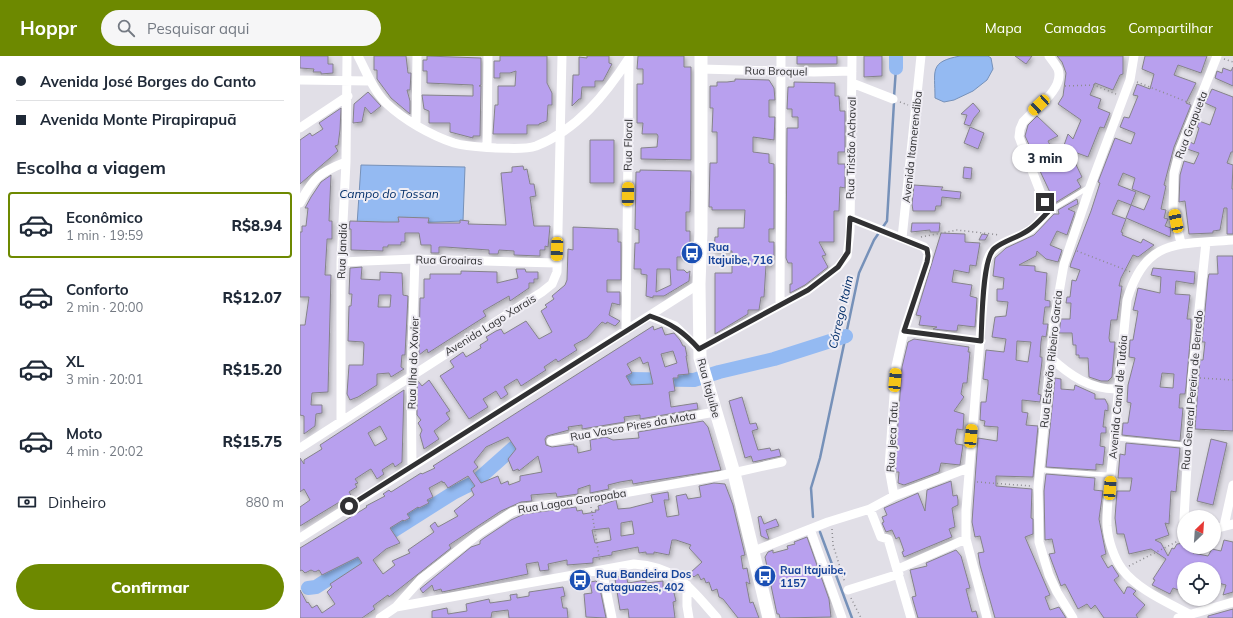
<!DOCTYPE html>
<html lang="pt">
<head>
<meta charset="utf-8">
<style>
  :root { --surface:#fff; --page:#f6f6f7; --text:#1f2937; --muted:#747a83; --line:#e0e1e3; --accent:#6d8900 }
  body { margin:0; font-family:Mulish,sans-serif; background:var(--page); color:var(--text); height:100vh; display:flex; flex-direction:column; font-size:15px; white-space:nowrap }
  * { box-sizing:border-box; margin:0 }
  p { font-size:13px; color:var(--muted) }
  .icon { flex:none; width:22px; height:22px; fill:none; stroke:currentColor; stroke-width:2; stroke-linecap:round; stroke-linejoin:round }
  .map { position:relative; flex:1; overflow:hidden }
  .drawer { display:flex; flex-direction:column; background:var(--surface); width:300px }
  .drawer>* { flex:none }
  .hud { display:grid; align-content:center; height:88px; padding:0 16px; background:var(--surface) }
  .needle { width:26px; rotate:25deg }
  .controls { position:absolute; left:877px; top:454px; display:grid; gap:8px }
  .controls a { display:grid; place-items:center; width:44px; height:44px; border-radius:50%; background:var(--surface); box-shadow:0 1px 3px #0004; font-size:20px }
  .end { position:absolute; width:18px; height:18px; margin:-9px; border:5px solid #313133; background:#fff; box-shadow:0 0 0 2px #fff }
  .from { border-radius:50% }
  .bubble { position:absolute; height:28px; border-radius:14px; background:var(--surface); box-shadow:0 1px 3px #0004; font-size:13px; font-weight:800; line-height:28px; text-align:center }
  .car { position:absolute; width:12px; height:24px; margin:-12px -6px; border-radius:5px; box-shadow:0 0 3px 1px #0007; background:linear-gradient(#f5c518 24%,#345 0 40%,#f5c518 0 76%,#345 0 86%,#f5c518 0) }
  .hud b { display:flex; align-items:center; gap:14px; height:38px; font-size:15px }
  .hud b+b { border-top:1px solid var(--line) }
  .hud i { width:10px; height:10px; background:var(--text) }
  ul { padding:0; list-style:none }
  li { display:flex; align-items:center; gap:12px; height:66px; margin:0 8px 6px; padding:0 8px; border:2px solid transparent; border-radius:4px }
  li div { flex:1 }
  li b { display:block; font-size:15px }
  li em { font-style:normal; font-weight:800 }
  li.selected { border-color:var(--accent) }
  li>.icon { width:36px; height:36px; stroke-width:1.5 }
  h2 { padding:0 16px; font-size:18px; line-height:48px }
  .pay { display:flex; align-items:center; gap:10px; height:44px; padding:0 16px; font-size:15px }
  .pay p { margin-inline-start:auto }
  .primary-button { display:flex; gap:8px; margin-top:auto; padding:8px 16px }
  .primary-button a { flex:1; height:46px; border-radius:24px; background:var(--accent); color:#fff; font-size:16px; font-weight:800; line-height:46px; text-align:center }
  header { display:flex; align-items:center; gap:24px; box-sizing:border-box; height:56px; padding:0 20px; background:var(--accent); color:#fff }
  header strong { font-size:19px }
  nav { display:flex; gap:22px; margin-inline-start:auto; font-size:14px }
  .search { width:280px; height:36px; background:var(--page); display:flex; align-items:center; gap:10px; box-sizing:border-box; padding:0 14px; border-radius:22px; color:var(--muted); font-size:15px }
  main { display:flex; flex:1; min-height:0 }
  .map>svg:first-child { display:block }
  .water { fill:#94baf2; stroke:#7691b9 }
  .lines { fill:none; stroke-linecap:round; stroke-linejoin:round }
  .stream { stroke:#7691b9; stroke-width:2.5 }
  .river { stroke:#94baf2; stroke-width:14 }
  .building { fill:#b8a0ee; stroke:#85838a; fill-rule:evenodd; filter:url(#shadow) }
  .path { stroke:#8d8c91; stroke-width:1.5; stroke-dasharray:1 3; stroke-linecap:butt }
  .service { stroke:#fff; stroke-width:4.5 }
  .minor { stroke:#fff; stroke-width:9 }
  .secondary { stroke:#fff; stroke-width:13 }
  .route { stroke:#313133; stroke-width:5 }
  .labels { text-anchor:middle; stroke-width:4; stroke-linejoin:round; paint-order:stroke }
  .street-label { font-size:11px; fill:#313133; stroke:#efedf4 }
  .transit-label { font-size:11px; font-weight:bold; fill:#164399; stroke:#efedf4; text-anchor:start }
  .water-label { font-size:12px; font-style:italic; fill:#002d68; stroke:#efedf4 }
</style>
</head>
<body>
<header>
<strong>Hoppr</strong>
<div class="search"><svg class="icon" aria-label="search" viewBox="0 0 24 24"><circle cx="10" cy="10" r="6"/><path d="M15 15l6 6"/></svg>Pesquisar aqui</div>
<nav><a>Mapa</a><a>Camadas</a><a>Compartilhar</a></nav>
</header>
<main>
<section class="drawer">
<div class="hud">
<b><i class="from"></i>Avenida José Borges do Canto</b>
<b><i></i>Avenida Monte Pirapirapuã</b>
</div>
<h2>Escolha a viagem</h2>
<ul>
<li class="selected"><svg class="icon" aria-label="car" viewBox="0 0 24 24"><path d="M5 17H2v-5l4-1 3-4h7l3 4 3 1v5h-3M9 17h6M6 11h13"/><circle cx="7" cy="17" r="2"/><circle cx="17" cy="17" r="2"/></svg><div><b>Econômico</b><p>1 min · 19:59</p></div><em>R$8.94</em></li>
<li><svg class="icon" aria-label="car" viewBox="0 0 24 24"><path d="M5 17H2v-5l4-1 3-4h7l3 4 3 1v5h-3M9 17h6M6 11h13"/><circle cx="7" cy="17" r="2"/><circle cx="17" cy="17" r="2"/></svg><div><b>Conforto</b><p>2 min · 20:00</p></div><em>R$12.07</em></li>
<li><svg class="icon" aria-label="car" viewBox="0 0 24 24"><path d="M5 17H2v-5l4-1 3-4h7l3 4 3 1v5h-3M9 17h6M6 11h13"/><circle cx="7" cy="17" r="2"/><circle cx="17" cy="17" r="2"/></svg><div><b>XL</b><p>3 min · 20:01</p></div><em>R$15.20</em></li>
<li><svg class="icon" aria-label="car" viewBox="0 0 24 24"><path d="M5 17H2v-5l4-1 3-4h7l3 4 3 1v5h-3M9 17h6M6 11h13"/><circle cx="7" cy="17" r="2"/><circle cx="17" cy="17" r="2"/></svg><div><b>Moto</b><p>4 min · 20:02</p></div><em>R$15.75</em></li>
</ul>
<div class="pay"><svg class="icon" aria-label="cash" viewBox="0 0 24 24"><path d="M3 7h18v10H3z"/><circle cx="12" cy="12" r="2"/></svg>Dinheiro<p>880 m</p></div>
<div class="primary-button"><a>Confirmar</a></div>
</section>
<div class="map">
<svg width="933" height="562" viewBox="0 0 933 562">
  <defs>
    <filter id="shadow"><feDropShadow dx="1.5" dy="2.5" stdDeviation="2" flood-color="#0004"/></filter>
  </defs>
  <rect width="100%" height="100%" fill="#e1dfe7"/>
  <path class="water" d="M660,0H688L691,2L693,13L687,24L673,35L654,44L644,46L635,42C635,14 629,6 660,0Z
    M61,109L165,111L163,165L57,169Z"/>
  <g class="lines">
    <path class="stream" d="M594,41L596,12
      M513,461L511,432L520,402L559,217L574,184L587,165L594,46
      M520,476L552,562"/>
    <path class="river" d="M596,12V0
      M311,328L329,323L394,324L419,316L474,303L546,280
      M8,532L16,531L55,506L85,480L153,437L175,426L228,379"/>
  </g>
  <path class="building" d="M0,0H28V8H33V17L21,18V16H13L14,13L0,12Z
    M74,0H106L108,17H111L110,34H107L110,45V58L91,42L77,23V14H74Z
    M127,0L181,2V29L179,30H181L180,80H173V82L150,76V67H129V55L124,53L122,39L173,40V29L127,27V15H123V4H127Z
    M200,0H247V27L252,37V49H248L247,65L239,68V69H227V78H193L195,49H198V30H215L216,15L210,17H200V22H194V5H200Z
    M287,0H309V7L312,8L303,25H295V31H282L281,43H279L272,50L273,19H279V1L287,2Z
    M338,0H384V11H391V104L341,103V92L357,91L358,80L357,78H342L343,67H337V28H343V13H337Z
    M497,0H537V8H497Z
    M564,0H582V20L564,21Z
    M715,0H732L726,8Z
    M757,0H823V18L820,19L813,34L795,27L790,39L801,43L798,52L810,57L804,72L800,71L788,101L769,94L782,121L777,124L781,131L755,147L740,115L752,109L750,106L756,103L753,97L763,92L768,78L773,83L781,64L758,48L763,40L766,17L762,6Z
    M845,0H907L901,17L878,9L874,19L896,27L886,47L891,49L874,91L864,129L866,130L861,153L866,154L864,162L868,163L865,170L871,172L870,181L826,162L831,149L844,154L850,140L832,133L835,122L823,117L818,129L836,136L831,149L818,144L812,158L826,163L821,176L823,177L822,179L841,187L843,183L854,189L838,201L833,199L821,222L819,230H822L817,264H811L809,282L810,286H815L812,321L808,325H801L789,321L788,302H779V299H776V289H773L772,277H759L761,263H770L771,247H766L767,241H770L772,224L776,225L780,214L770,211L771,207L791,155L800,127L798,126L813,87L815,82L831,88L835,77L820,71L824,61L829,62L838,40L833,39L837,28L850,33L854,18L842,13Z
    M933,11V30L915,22L917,15L922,17L923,12L931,15Z
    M435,23L469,24L474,32L475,44H469V61H475L474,84L453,81V96L469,98V107L474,108V173H469V186H474V202H472V210L466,209L464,241H461L459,254H448V258L415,278V217H432V195H414L415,181H418V172H444L445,154H412V151H409L410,107H417V76H412L413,52H410V30H417V26H427L435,25Z
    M494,26L535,27V40H539L540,55H545V96H538V108H545V132L540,131L539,155H534V186H519L526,199L522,200L528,211L505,229L490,237V228H492V207H488L486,202L487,72H498V61H492V53H487L488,31H494Z
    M912,33L933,41V96H931L927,107L933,109L932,133H933V178H927V152H924L920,174L913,175V177L889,178L885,145L879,146L880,119L884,105L894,108L899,97L887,93L890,86L894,88L899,72L897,71L899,65L910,69L916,52L905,47Z
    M68,36L81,50L71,58L65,51L62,66L53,67L54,48Z
    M673,47L680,55L674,62L670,70L664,68L667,59L661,58Z
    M41,52L40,74L38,89L35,90L38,95L0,128V84L10,77L12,80L23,73L19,67Z
    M737,60L758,80L748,85L751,91L740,97L737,90L731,93L725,80L728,69Z
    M670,71L684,77L678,93L664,87Z
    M290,84H314V127H290Z
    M223,110L224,114L227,113L230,128H234L236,140L230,141L234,170H250L248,191L245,190V194H240V200L214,199V195L199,194L198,198H189V194L145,191H139V197H131V189H121L119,177H105V186H101V189H88V191H83V195L51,194V173H49L50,165L84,166H99L98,161L129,162L128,167H160V164L169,165L168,168L206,169L201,117L212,116V111Z
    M664,111L672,112L671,123L663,122Z
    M340,114L391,115L390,156H386V175H390V201H377V214H384L387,217L390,215L389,225L364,240H353V242L346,240L347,219L341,218V213H334L335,187H339V174L335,173L336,116H340ZM357,213H370L371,229L356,236Z
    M31,119L29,165H32V183H27V185L25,219H31L28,336L12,337L11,349H22V357L16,358L15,370L4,378V360L0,359V269H5L9,241H0V176H2V170H6L8,152H5L11,141L21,126Z
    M614,129L643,131L641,134L661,136L660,143L642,141L641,150H636L635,155H613L612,148Z
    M777,143L778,148L768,153L775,156L767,179L757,175L750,189L762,194L758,206L746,203L737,195L736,200L719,209L735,210V215L747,217L745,244L750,245V251H745L743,268H748L746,281L742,280L741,286L740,301H742V305L738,338L741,339L740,346L722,344V356L728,357L726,369L738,370L733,421L696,420V430L732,433L731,462L733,463V478L725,481L750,539L745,541L750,554L759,551L766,562H695L680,509L678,497L684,496L680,480L675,481L672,466L678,382L697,385L698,371L684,370L685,365L680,364L681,346H686L688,328V324L683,323L686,294L704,296L706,283L692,281L695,261L706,260L708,246L697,245V233H703L704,222L693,220L695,202L706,192L734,179L754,158H759L758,154ZM717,285L731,286L728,306L716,304Z
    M612,167H640L639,176H630V174L611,176Z
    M273,171L318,173V186H321V224H307V236H320V249L312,247L309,259L320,265L315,270L307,266L306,268L302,266L287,282L274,289L277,294L258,306L256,303L244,311L246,314L221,330L217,323L212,326L204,331L208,338L201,343L196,335L183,343L188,351L169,363L140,320L154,311L150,305L163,296L166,301L181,292L180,289L188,284L186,281L196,275L201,273L204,278L226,265L239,283L252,276L241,255L247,251L245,249L254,243L252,240L265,229L267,224L268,193L273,194Z
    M641,177L665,178V186L680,187L676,210L670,209L669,217L654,214L652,226L672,229L670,240L677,242L675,271L658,269L657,275H652L633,273L637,271L619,269L621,260L616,259Z
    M682,178L688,179L685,184H679Z
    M917,200H933V375L895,373L900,304H903L905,286H902L908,223L909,218H918Z
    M62,211L61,223L80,224V216L102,217L103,239L108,240L105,299H102L101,311L104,313L91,321L89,317L77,318V329L58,341L50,344L47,338L49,309H63L64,288L63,286L48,285L49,250H51L52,238H49L50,212ZM79,239H91L90,251H78Z
    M853,212L895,216L894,228L876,225L875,238L890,239L887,263H891V275L886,331L885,338H880L879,352H883L880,385L822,379L823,367H828L831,347L827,346L828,329L835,302L829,301L830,284H833L838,255L833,254L834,250L838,232L860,237L861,221L851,219ZM862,317L874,318L873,332L860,331Z
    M216,213H225L226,216H238V223H234V227H229V232L210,245L209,240L183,255L186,260L128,297L127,293L119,299L120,242H124V223H130V218H161V215L197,216V227L218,222Z
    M353,270L354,274L362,271L365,279L374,277L380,284L383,290H385L387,300H386L389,318L378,319V322H373L375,335L369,336L371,351L397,347L398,353L340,363V359L324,361L325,366L282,373V369L268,371L269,374L247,380L245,383L246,389L252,391L274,388V390H277L278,397L291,394L290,384L306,381L313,384L339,382L338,376L403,365L408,371L421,414L344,426L333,428L332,424L320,426L308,429L309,433L290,437V429L278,433V438L257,441L256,437L231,439L232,445L221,446L201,455L149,489L151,492L89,541L88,539L73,550L75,553L62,562H0V534L7,547L8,546L12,552L17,549L22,557L35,548L27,536L32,531L30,528L62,507L58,501L22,519L19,514L15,516L11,514L5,517L2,514L0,515V492L67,451L66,450L85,440L83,438L89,434L91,436L121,417L122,418L135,412L133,410ZM373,295L377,307L365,311L361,298ZM340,301L343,308L348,306L353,328L331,329L326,320L332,317L327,308ZM208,381L216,393L208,403L213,415L218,413L219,415L238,400L242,416L220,420V425L209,429L208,425L201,428L198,420L181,427L173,415L178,411L174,406L186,391ZM168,420L175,430L171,433L174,439L154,455L158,460L138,471L135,466L130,470L134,476L108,494L110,497L92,505L95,509L83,518L73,504L86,493L100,487L90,472L103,464L104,465L110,462L107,458L118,451L119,452L129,447L127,444L133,441L129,432L131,431L142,425L143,427L144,426L148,432Z
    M614,283L669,291L668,296H670L667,327H663L661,338L664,341L654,355L664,358L663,374L657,373L655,385L656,388L663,389L660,409L641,407L639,416L604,429L598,427L599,416H596L595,408L602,311L608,286Z
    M755,322L761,323V333L774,334L775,329L795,338V343H805L808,349V355L805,354L803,371H806V377H801L800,390L805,391L803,409L796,408V414L746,411Z
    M129,324L150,355L146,357L150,363L134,375L139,383L124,393L120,379L122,374L118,367L121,364L117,359V334L118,325L122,330Z
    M104,334L102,406L95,411L93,407L82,414L84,418L77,423L71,413L69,414L55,423L58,427L55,428L57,431L49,436L51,439L0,470V451L10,444L4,433L0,436V402L4,408V404L22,393L20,389ZM80,370L87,383L75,390L68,377Z
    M442,341L450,368L456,367L458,373L452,375L458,394L470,392L471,395L479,393L481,400L453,406L451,400L445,402L429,345Z
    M911,383L927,387L913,449L897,445Z
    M826,387L880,392L876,436L871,435L869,468L865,467L869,479L855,484L861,487L868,500L872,492L874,493L877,488L884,487V491H896L893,497L908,500L912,493L921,495L924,484L933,486V536L923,539L926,529L914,526V513H884V536L873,532L870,538L852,529L855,524L853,523L866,503L851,493L829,498L824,478H817L815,462L817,435H830L831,429L832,422H818L820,398L825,399Z
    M746,418L795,422L794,434L803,435L799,463L806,498L801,500L808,512L812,509L815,514L819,520L814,524L824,538L827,531H830L836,535L833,538L845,549L836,559L838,562H804L795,549L791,553L787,548L778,553L765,528L761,530L749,498L755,497L752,483L745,484L744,435Z
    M651,425L653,440L657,439L658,444V449L652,452L655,471L649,473L652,481L604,501L602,496L604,495L599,481L596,483L592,474L586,476L582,467L584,466L582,461L587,459L584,452L618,437L625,455L627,434Z
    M414,427L425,428L433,449L445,499L441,500L443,513L447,512L450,528L446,526L450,547L453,546L459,562H438L423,543L419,541L417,533L412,535L409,526L406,527L404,522L401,524L398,518L394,521L390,517L402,506L389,492L391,489L376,484H372L369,499L354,496V498H346V496L339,497L338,491L312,496V499L293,502V507L267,509V504L248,508L249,514L240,515L238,506L226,508L228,518L142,536L141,533L134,535L132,529L123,537L120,533L171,491L180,488V485L184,482L211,464L224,458L276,451L277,455L282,454L283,458L296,456L295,454H299L298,450L316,444L318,453L330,452L353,446L351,439L368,436L369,444H364L367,461L379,459L376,440L386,438L388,443L401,441L399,430ZM332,465L334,478L321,480V467ZM309,472L311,484L295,487L292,474Z
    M461,460L464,468L476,463L479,470L466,474L469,483H467L461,480L458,461Z
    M507,481L529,543L531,561L480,562L479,558H477L465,501L468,496L473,494V497L488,493L487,490L495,488L494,486Z
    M656,494L661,500L670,532L666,533L672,556L676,555L678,562H618L612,541L616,540L615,535L610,514L627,510L626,507Z
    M326,520L328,527L346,524V527L363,525V531L372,529L376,545L373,546L375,562H329L328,553L320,554L315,523L317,521Z
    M296,525L299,528L306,562L286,561L284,538L292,537L290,526Z
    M263,531L265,540L261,541L263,552H267L268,562H209L208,554L192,556L191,562H132V555L147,552L148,558L167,555L166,548L189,543L190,547L211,544L210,539L217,538V542L229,540V536Z
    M933,553V562H908V560Z"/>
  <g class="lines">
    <path class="path" d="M924,3L933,6
      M837,26L890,47
      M765,30L794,29L816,38
      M600,46L608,49
      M621,181L657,174L700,179
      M777,195L831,216
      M900,322L933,324
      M677,426L731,430
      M291,451L300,506
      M532,473L533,489L545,527
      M829,510L878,485
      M551,542L561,562"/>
    <path class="service" d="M748,156L789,131
      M814,382L887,389
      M740,414L811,419"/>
    <path class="minor" d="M58,0C66,15 73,34 86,47C104,64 130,79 154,87C167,91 183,91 196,92C209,92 224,94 236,90C277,74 306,38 329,2
      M401,13L514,16L552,15
      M0,24L70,25
      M552,27L593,43
      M116,69L117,0
      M0,72L48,40
      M187,91L188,0
      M0,147C13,122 20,116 46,106
      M550,162L624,191L628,197L627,206L604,275L596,310L589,412L594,440
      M602,182L621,0
      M881,187L873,154L874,117L880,93L917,0
      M41,206L115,203L256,207
      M480,248L481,0
      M350,260L375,270L399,293L508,234L520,225L538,211L547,200L550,176L552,0
      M326,275L329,2
      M604,275L681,285
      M750,301C769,319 791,334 818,333
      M41,365V206L46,106L47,0
      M251,385L415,356
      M0,392L242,236L252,228L257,216L262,0
      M112,410L111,319L115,203
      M570,453L581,481L588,483L611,562
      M924,470L933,429
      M510,473L542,562
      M914,473L933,468
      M884,480H883L892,322L906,186
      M0,482L399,228
      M454,495L528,466L570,453L594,440L668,412
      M598,513L666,483
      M302,514L312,562
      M387,529V550L389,562
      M548,534L599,518
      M96,551L121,523L180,477L212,456L223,452L290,443L419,420L482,406
      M889,558C867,546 838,534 822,513C814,502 808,484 807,470C806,447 811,421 813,398C817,346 822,295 827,244C846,181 878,189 933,184
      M80,562L96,551L334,508C378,511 390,532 417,562
      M687,562L666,483V454L686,210C690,185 712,186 730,174C737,169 742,162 748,156L719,81L720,73L723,66C734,53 765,33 758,13C756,9 752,4 749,0
      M773,562L757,536L749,519L739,486L738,431L754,265L764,208L790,131L830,24L834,0
      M878,562L933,546"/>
    <path class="secondary" d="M401,0V176L399,228L400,302L434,417L469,562"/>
  </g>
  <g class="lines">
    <path class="route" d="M49,450L350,260C371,267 385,277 399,293L508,234L538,211L548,196L550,162L627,193L628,200L627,206L604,275L681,285C682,267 682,200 695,192C705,184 720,181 730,173C737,168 742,162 748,156L745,146"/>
  </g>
  <defs>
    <g id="bus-disc" transform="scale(1.15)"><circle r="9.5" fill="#1a4fb4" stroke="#efedf4"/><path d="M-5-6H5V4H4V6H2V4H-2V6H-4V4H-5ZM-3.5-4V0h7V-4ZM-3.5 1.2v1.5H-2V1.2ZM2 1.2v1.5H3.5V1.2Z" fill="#fff"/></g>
  </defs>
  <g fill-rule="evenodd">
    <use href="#bus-disc" x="392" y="197"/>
    <use href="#bus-disc" x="465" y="520"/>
    <use href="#bus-disc" x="280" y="524"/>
  </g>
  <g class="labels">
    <g class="street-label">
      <text transform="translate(476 15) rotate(1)" y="4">Rua Broquel</text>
      <text transform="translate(891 69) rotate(-69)" y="4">Rua Grapueta</text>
      <text transform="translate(328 89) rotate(-89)" y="4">Rua Floral</text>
      <text transform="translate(612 91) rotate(-84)" y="4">Avenida Itamerendiba</text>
      <text transform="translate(551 92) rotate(-89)" y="4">Rua Tristão Achaval</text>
      <text transform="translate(42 195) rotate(-88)" y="4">Rua Jandiá</text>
      <text transform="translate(149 204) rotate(1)" y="4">Rua Groairas</text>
      <text transform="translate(190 269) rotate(-32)" y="4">Avenida Lago Xarais</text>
      <text transform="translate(751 303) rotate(-84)" y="4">Rua Estevão Ribeiro Garcia</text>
      <text transform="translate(113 307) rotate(-88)" y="4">Rua Ilha do Xavier</text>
      <text transform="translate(409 332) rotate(75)" y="4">Rua Itajuíbe</text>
      <text transform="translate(892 334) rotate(-85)" y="4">Rua General Pereira de Berredo</text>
      <text transform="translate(818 341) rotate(-85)" y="4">Avenida Canal de Tutóia</text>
      <text transform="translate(333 370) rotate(-10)" y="4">Rua Vasco Pires da Mota</text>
      <text transform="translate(592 381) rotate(-87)" y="4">Rua Jeca Tatu</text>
      <text transform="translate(272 445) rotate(-9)" y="4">Rua Lagoa Garopaba</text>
    </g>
    <g class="transit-label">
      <text x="408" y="195">Rua<tspan x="408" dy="13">Itajuibe, 716</tspan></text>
      <text x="480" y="518">Rua Itajuibe,<tspan x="480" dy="13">1157</tspan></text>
      <text x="296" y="522">Rua Bandeira Dos<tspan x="296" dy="13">Cataguazes, 402</tspan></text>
    </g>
    <g class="water-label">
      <text x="89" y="142">Campo do Tossan</text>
      <text transform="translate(541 256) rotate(-77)" y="4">Córrego Itaim</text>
    </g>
  </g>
</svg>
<div class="controls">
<a><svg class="needle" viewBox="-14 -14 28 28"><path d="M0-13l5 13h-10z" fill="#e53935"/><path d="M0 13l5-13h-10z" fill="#747a83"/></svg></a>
<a><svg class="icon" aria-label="locate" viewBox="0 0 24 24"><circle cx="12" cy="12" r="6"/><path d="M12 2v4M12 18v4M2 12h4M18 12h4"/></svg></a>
</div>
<i class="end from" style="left:49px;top:450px"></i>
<i class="end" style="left:745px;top:146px"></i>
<div class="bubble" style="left:712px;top:88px;width:66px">3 min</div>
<i class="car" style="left:739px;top:49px;rotate:227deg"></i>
<i class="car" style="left:328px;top:138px;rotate:1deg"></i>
<i class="car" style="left:876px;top:165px;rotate:348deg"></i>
<i class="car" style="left:257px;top:193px;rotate:182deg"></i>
<i class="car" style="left:595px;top:324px;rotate:5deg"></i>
<i class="car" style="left:671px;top:380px;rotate:6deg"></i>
<i class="car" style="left:810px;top:432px;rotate:4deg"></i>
</div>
</main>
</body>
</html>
